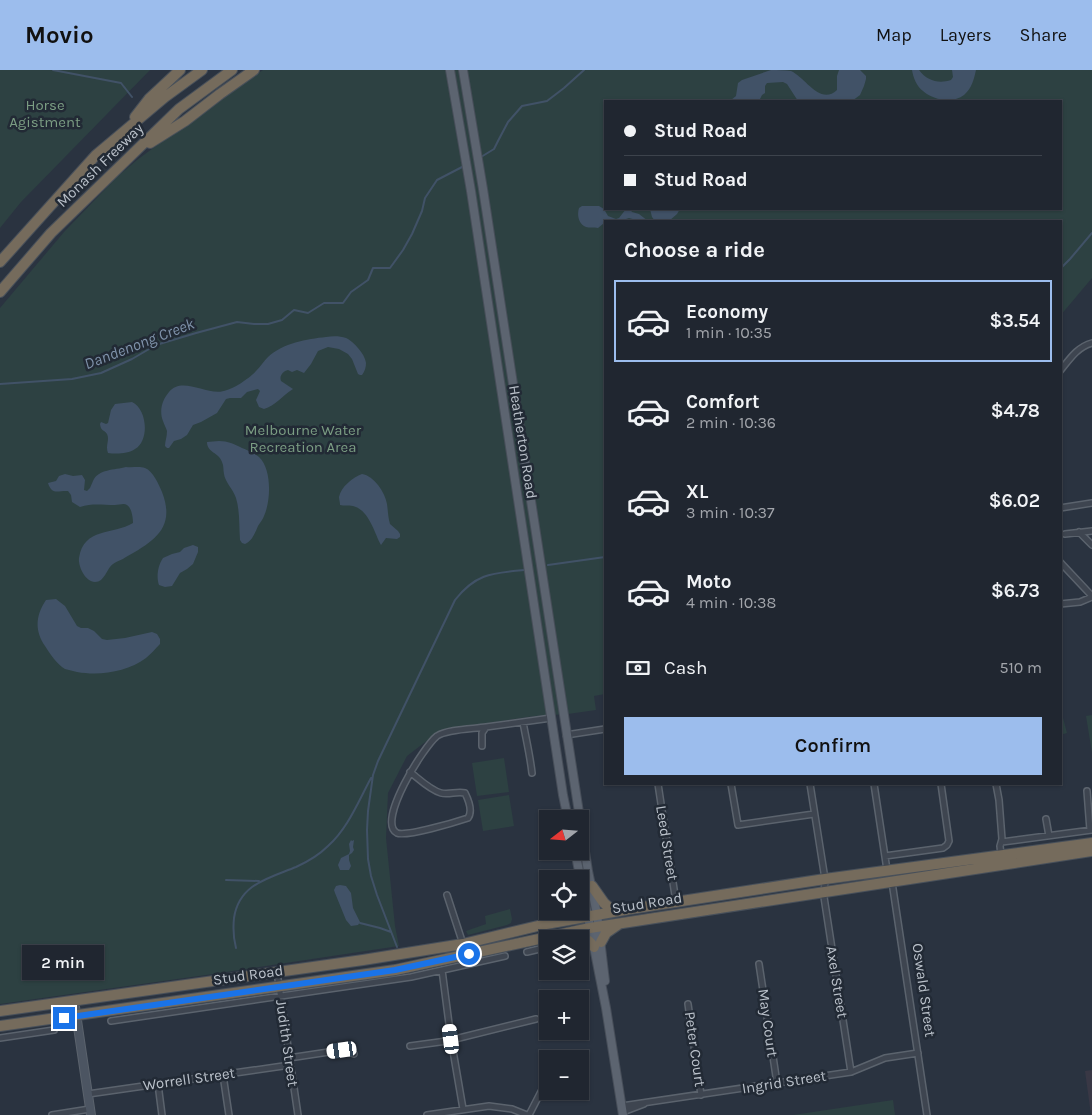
<!DOCTYPE html>
<html lang="en">
<head>
<meta charset="utf-8">
<style>
  :root { --surface:#202630; --page:#282e38; --text:#f1f3f6; --muted:#a2a5ab; --line:#3d434c; --accent:#9cbded }
  body { margin:0; font-family:Karla,sans-serif; background:var(--page); color:var(--text); height:100vh; display:flex; flex-direction:column; font-size:19px; white-space:nowrap }
  * { box-sizing:border-box; margin:0 }
  p { font-size:16px; color:var(--muted) }
  .icon { flex:none; width:28px; height:28px; fill:none; stroke:currentColor; stroke-width:2; stroke-linecap:round; stroke-linejoin:round }
  .map { position:relative; flex:1; overflow:hidden }
  .panel { position:absolute; left:604px; top:150px; width:458px; height:565px; display:flex; flex-direction:column; background:var(--surface); border-radius:0px; box-shadow:0 1px 4px #0004,0 0 0 1px var(--line) }
  .panel>* { flex:none }
  .guide { position:absolute; left:604px; top:30px; width:458px; height:110px; border-radius:0px; box-shadow:0 1px 4px #0004,0 0 0 1px var(--line); display:grid; align-content:center; height:110px; padding:0 20px; background:var(--surface) }
  .needle { width:32px; rotate:253deg }
  .fabs { position:absolute; left:539px; top:740px; display:grid; gap:10px }
  .fabs a { display:grid; place-items:center; width:50px; height:50px; border-radius:0px; background:var(--surface); box-shadow:0 1px 4px #0004,0 0 0 1px var(--line); font-size:25px }
  .end { position:absolute; width:22px; height:22px; margin:-11px; border:6px solid #1a73e8; background:#fff; box-shadow:0 0 0 2px #fff }
  .from { border-radius:50% }
  .bubble { position:absolute; height:35px; border-radius:0px; background:var(--surface); box-shadow:0 1px 4px #0004,0 0 0 1px var(--line); font-size:16px; font-weight:600; line-height:35px; text-align:center }
  .car { position:absolute; width:15px; height:30px; margin:-15px -8px; border-radius:6px; box-shadow:0 0 4px 1px #0007; background:linear-gradient(#fff 24%,#345 0 40%,#fff 0 76%,#345 0 86%,#fff 0) }
  .guide b { display:flex; align-items:center; gap:18px; height:48px; font-size:19px }
  .guide b+b { border-top:1px solid var(--line) }
  .guide i { width:12px; height:12px; background:var(--text) }
  ul { padding:0; list-style:none }
  li { display:flex; align-items:center; gap:15px; height:82px; margin:0 10px 8px; padding:0 10px; border:2px solid transparent; border-radius:0px }
  li div { flex:1 }
  li b { display:block; font-size:19px }
  li em { font-style:normal; font-weight:600 }
  li.active { border-color:var(--accent) }
  li>.icon { width:45px; height:45px; stroke-width:1.5 }
  h2 { padding:0 20px; font-size:22px; line-height:60px }
  .pay { display:flex; align-items:center; gap:12px; height:55px; padding:0 20px; font-size:19px }
  .pay p { margin-inline-start:auto }
  .cta { display:flex; gap:10px; margin-top:auto; padding:10px 20px }
  .cta a { flex:1; height:58px; border-radius:0px; background:var(--accent); color:#111; font-size:20px; font-weight:600; line-height:58px; text-align:center }
  header { display:flex; align-items:center; gap:30px; box-sizing:border-box; height:70px; padding:0 25px; background:var(--accent); color:#111 }
  header strong { font-size:24px }
  nav { display:flex; gap:28px; margin-inline-start:auto; font-size:18px }
  .map>svg:first-child { display:block }
  .medical { fill:#393845 }
  .green { fill:#2d4142; fill-rule:evenodd }
  .water { fill:#415267 }
  .lines { fill:none; stroke-linecap:round; stroke-linejoin:round }
  .stream { stroke:#415267; stroke-width:2 }
  .street-casing { stroke:#5b636d; stroke-width:8 }
  .secondary-casing { stroke:#5b636d; stroke-width:10 }
  .primary-casing { stroke:#474e59; stroke-width:10 }
  .highway-casing { stroke:#48505a; stroke-width:12 }
  .street { stroke:#3e4550; stroke-width:5 }
  .secondary { stroke:#4c5562; stroke-width:8 }
  .primary { stroke:#5c6470; stroke-width:8 }
  .highway { stroke:#756b5c; stroke-width:10 }
  .route { stroke:#1a73e8; stroke-width:6 }
  .labels { text-anchor:middle; stroke-width:5; stroke-linejoin:round; paint-order:stroke }
  .park-label { font-size:15px; fill:#7b9d83; stroke:#222a35 }
  .street-label { font-size:15px; fill:#bac1ca; stroke:#222a35 }
  .water-label { font-size:16px; font-style:italic; fill:#7f92aa; stroke:#222a35 }
</style>
</head>
<body>
<header>
<strong>Movio</strong>
<nav><a>Map</a><a>Layers</a><a>Share</a></nav>
</header>
<div class="map">
<svg width="1092" height="1045" viewBox="0 0 1092 1045">
  <rect width="100%" height="100%" fill="#2a3340"/>
  <path class="medical" d="M1092,1000V1045H1091L1085,1001Z"/>
  <path class="green" d="M0,0H150L21,132L0,158Z
    M263,0H1092V208L1060,246V151H605V624L594,626L596,640L568,644L535,646L441,660L407,686L388,723L386,768L395,856L399,876L213,904L0,934V238L64,162L117,107L137,90L225,25ZM605,31H1060V139H605Z
    M1060,644H1062L1067,663L1060,665Z
    M1092,645V683L1086,646Z
    M504,688L509,722L477,726L472,693Z
    M509,725L514,756L483,761L478,730Z
    M510,839L512,849L511,853L507,855L468,865L466,861L486,854L485,846Z
    M893,1030L895,1045H793Z"/>
  <path class="water" d="M771,0C777,0 785,0 791,1C805,7 820,36 837,20V6L839,0H860L866,6V9L864,16L860,25L852,31H798L787,14L783,12L767,13L765,16V23L762,25L759,31H722L726,30H731L736,26L738,13L742,10Z
    M912,0H919C927,11 939,14 951,10L953,7L952,0H976C974,9 972,18 964,25C953,34 933,30 923,21C917,17 913,7 912,0Z
    M582,136H599L604,139L608,146L616,149L619,148L626,139H630L632,142L639,144L648,151H640L629,148L626,149L628,151H612L609,149L598,158C594,157 589,158 586,157C578,154 577,144 579,138Z
    M650,139H680L677,144L669,151H655L652,147Z
    M326,267C333,266 340,266 346,268C354,272 365,284 366,293C366,297 365,301 362,305H360L358,304L352,289L348,284L339,279L328,277L318,281L311,294L304,303L297,300L292,302L288,300C283,301 279,306 281,311L293,319C283,325 275,336 264,339L259,337L256,330L260,321L258,319L247,322L241,328H230L226,329L217,343L201,352L193,355L187,365L181,369L174,371L169,378H167L165,376C165,371 167,367 167,361C166,358 164,354 163,351C159,341 162,330 169,322C183,305 209,328 227,320C235,318 251,307 256,301C260,297 264,291 268,287C283,273 307,269 326,267Z
    M132,332C147,339 150,370 135,379C128,384 116,384 108,383C105,375 110,370 107,364C104,359 101,362 100,354L101,352L106,354L108,353L111,340L115,334Z
    M219,371C228,371 234,374 242,378C247,380 254,383 259,387C272,399 271,431 264,446C263,449 260,453 258,456C255,463 252,471 245,474L242,473L240,470C239,456 240,441 236,428C233,419 225,412 224,404C223,400 224,396 222,392C219,382 207,383 207,372Z
    M126,397C132,398 139,396 145,398C153,401 159,415 162,422C176,458 154,471 126,487C122,490 117,491 113,494C106,499 105,512 95,512C85,512 78,496 79,488C84,457 113,465 133,453C133,449 132,438 127,435C124,433 119,435 115,435C102,435 92,433 80,437L72,432L71,425L68,421C59,420 52,426 48,413L56,411L59,406L65,404L73,406L82,405L85,410L84,420L87,421L90,418C91,416 92,413 93,411C98,399 115,400 126,397Z
    M362,404C374,406 385,422 387,434C388,441 388,447 390,454L398,461L400,464V467L397,469L386,468L381,475C374,462 369,440 353,436C348,435 344,436 340,435C340,432 339,429 339,427C341,417 353,407 362,404Z
    M193,475L198,477V482L193,494L187,499L180,503L172,516L165,517L159,515C156,507 158,495 163,488L172,484L180,482L184,478Z
    M56,529L65,536L77,556L81,558H88L94,561L102,569L107,570L125,568L152,562L157,564L160,569V574C155,579 151,584 146,588C127,602 100,606 77,602C73,601 69,600 65,599C57,594 50,584 45,576C34,560 36,545 46,530Z
    M351,770L352,771L354,770L353,777L354,780L352,783L349,785V790L351,796L349,800H340L338,795L341,788L349,784L350,781L349,774Z
    M340,815L346,816L351,823L353,838L360,852L358,855L351,856L346,850L335,823L334,820L336,816Z"/>
  <g class="lines">
    <path class="stream" d="M53,0L121,13L132,27
      M481,87L494,79L498,71L508,52L522,36L547,31L564,18L584,0
      M1060,199L1070,189L1092,163
      M0,314L72,309L101,303L132,289L156,275L196,263L237,252L254,254H268L282,250L294,240L308,243L324,233H343L351,222L368,210L373,198H390L403,180L412,164L422,141L425,128L437,110L464,96
      M548,495L605,487
      M226,810L259,811
      M360,853L380,858L391,862
      M397,877L377,825L371,806L368,789L367,760L368,741L373,705L378,691L455,530C476,503 493,503 524,500
      M236,878C233,867 233,858 234,848C239,814 269,808 296,797C307,792 319,785 328,776C348,758 358,732 371,708"/>
    <g class="street-casing">
      <path id="street" d="M1060,301C1069,290 1077,277 1092,273
        M1060,438L1092,433
        M1079,462L1092,475
        M1065,464L1092,461
        M1060,492L1092,526
        M1060,534L1080,532L1092,527
        M523,652C526,669 530,685 532,703
        M566,665L605,659
        M482,676V663L486,657L551,648
        M410,702C419,709 430,720 441,723C449,725 457,721 465,723C469,731 473,741 468,748C456,752 406,767 397,763C376,752 424,676 437,666C448,659 473,659 486,657
        M658,714L676,832
        M731,714L738,755L814,744
        M810,714L825,809L824,827L851,1002
        M874,714L887,800
        M996,714L999,730L1002,769L1000,776L1001,785
        M1087,721L1090,760
        M1046,749L1049,766
        M1002,772L1092,760
        M885,786L943,778L947,775L949,771L941,714
        M892,812L927,1045
        M447,825L463,874
        M527,882L548,877
        M759,894L777,1013
        M442,900L451,969L463,1039
        M277,902L298,1045
        M688,934L701,1025
        M111,951L411,907L505,886
        M0,968L54,960
        M410,976L447,971L536,949
        M289,988L342,980L354,984
        M223,1005L229,1045
        M158,1014L162,1045
        M88,1024L290,995
        M622,1036L851,1002L885,988L918,983
        M623,1042L644,1034
        M52,1045L90,1039
        M427,1045L489,1036L512,1039L527,1045
        M529,1045L548,1008"/>
    </g>
    <g class="secondary-casing">
      <path id="secondary" d="M74,930L91,1045"/>
    </g>
    <g class="primary-casing">
      <path id="primary" d="M450,0L471,121L563,725L568,749
        M463,0L483,119L580,749
        M580,750L588,801L597,844L605,911
        M575,781L606,938L623,1045"/>
    </g>
    <g class="highway-casing">
      <path id="highway" d="M135,47L149,29L180,0
        M150,73L185,51L220,24L254,0
        M0,192L96,85L165,27L202,0
        M0,222L51,163L179,39L232,0
        M592,816L604,833L613,841
        M580,823L581,814
        M551,853L563,841
        M570,863C581,865 587,868 594,877
        M601,872L606,863L619,854
        M0,941L363,890L463,874L546,854L630,839L825,809L1092,773
        M0,956L395,900L590,858L1092,781"/>
    </g>
    <use href="#street" class="street"/>
    <use href="#secondary" class="secondary"/>
    <use href="#primary" class="primary"/>
    <use href="#highway" class="highway"/>
  </g>
  <g class="lines">
    <path class="route" d="M64,948L395,900L469,884"/>
  </g>
  <g class="labels">
    <g class="park-label">
      <text x="45" y="40">Horse<tspan x="45" dy="17">Agistment</tspan></text>
      <text x="303" y="365">Melbourne Water<tspan x="303" dy="17">Recreation Area</tspan></text>
    </g>
    <g class="street-label">
      <text transform="translate(100 95) rotate(-44)" y="5">Monash Freeway</text>
      <text transform="translate(523 372) rotate(81)" y="5">Heatherton Road</text>
      <text transform="translate(667 773) rotate(81)" y="5">Leed Street</text>
      <text transform="translate(647 833) rotate(-9)" y="5">Stud Road</text>
      <text transform="translate(248 905) rotate(-8)" y="5">Stud Road</text>
      <text transform="translate(837 912) rotate(81)" y="5">Axel Street</text>
      <text transform="translate(924 920) rotate(82)" y="5">Oswald Street</text>
      <text transform="translate(768 953) rotate(82)" y="5">May Court</text>
      <text transform="translate(287 973) rotate(82)" y="5">Judith Street</text>
      <text transform="translate(695 979) rotate(82)" y="5">Peter Court</text>
      <text transform="translate(189 1009) rotate(-8)" y="5">Worrell Street</text>
      <text transform="translate(784 1012) rotate(-9)" y="5">Ingrid Street</text>
    </g>
    <g class="water-label">
      <text transform="translate(139 273) rotate(-21)" y="6">Dandenong Creek</text>
    </g>
  </g>
</svg>
<div class="fabs">
<a><svg class="needle" viewBox="-14 -14 28 28"><path d="M0-13l5 13h-10z" fill="#e53935"/><path d="M0 13l5-13h-10z" fill="#a2a5ab"/></svg></a>
<a><svg class="icon" aria-label="locate" viewBox="0 0 24 24"><circle cx="12" cy="12" r="6"/><path d="M12 2v4M12 18v4M2 12h4M18 12h4"/></svg></a>
<a><svg class="icon" aria-label="layers" viewBox="0 0 24 24"><path d="M12 4l9 5-9 5-9-5zM3 14l9 5 9-5"/></svg></a>
<a>+</a>
<a>−</a>
</div>
<i class="end from" style="left:469px;top:884px"></i>
<i class="end" style="left:64px;top:948px"></i>
<div class="bubble" style="left:22px;top:875px;width:82px">2 min</div>
<i class="car" style="left:451px;top:969px;rotate:353deg"></i>
<i class="car" style="left:342px;top:980px;rotate:262deg"></i>
<div class="guide">
<b><i class="from"></i>Stud Road</b>
<b><i></i>Stud Road</b>
</div>
<section class="panel">
<h2>Choose a ride</h2>
<ul>
<li class="active"><svg class="icon" aria-label="car" viewBox="0 0 24 24"><path d="M5 17H2v-5l4-1 3-4h7l3 4 3 1v5h-3M9 17h6M6 11h13"/><circle cx="7" cy="17" r="2"/><circle cx="17" cy="17" r="2"/></svg><div><b>Economy</b><p>1 min · 10:35</p></div><em>$3.54</em></li>
<li><svg class="icon" aria-label="car" viewBox="0 0 24 24"><path d="M5 17H2v-5l4-1 3-4h7l3 4 3 1v5h-3M9 17h6M6 11h13"/><circle cx="7" cy="17" r="2"/><circle cx="17" cy="17" r="2"/></svg><div><b>Comfort</b><p>2 min · 10:36</p></div><em>$4.78</em></li>
<li><svg class="icon" aria-label="car" viewBox="0 0 24 24"><path d="M5 17H2v-5l4-1 3-4h7l3 4 3 1v5h-3M9 17h6M6 11h13"/><circle cx="7" cy="17" r="2"/><circle cx="17" cy="17" r="2"/></svg><div><b>XL</b><p>3 min · 10:37</p></div><em>$6.02</em></li>
<li><svg class="icon" aria-label="car" viewBox="0 0 24 24"><path d="M5 17H2v-5l4-1 3-4h7l3 4 3 1v5h-3M9 17h6M6 11h13"/><circle cx="7" cy="17" r="2"/><circle cx="17" cy="17" r="2"/></svg><div><b>Moto</b><p>4 min · 10:38</p></div><em>$6.73</em></li>
</ul>
<div class="pay"><svg class="icon" aria-label="cash" viewBox="0 0 24 24"><path d="M3 7h18v10H3z"/><circle cx="12" cy="12" r="2"/></svg>Cash<p>510 m</p></div>
<div class="cta"><a>Confirm</a></div>
</section>
</div>
</body>
</html>
